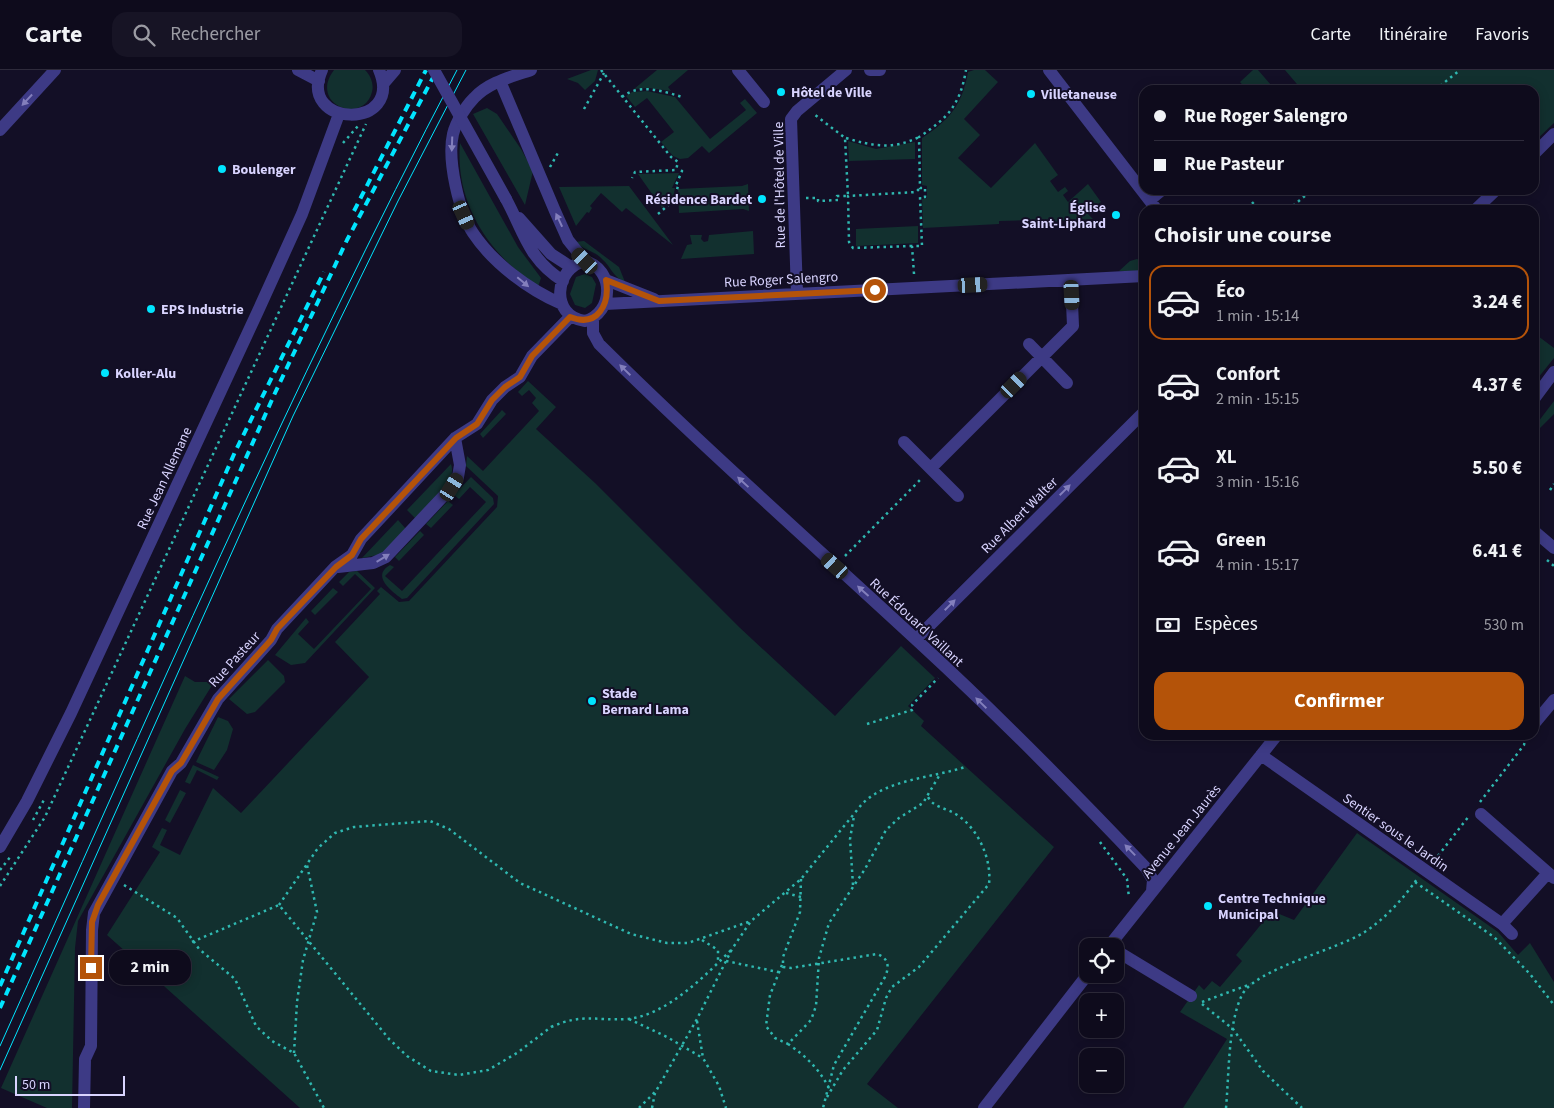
<!DOCTYPE html>
<html lang="fr">
<head>
<meta charset="utf-8">
<style>
  :root { --surface:#0e0b1c; --page:#171425; --text:#f1f3f6; --muted:#9b9ba3; --line:#2e2b3b; --accent:#b45309 }
  body { margin:0; font-family:"Source Sans 3",sans-serif; background:var(--page); color:var(--text); height:100vh; display:flex; flex-direction:column; font-size:19px; white-space:nowrap }
  * { box-sizing:border-box; margin:0 }
  p { font-size:16px; color:var(--muted) }
  .icon { flex:none; width:28px; height:28px; fill:none; stroke:currentColor; stroke-width:2; stroke-linecap:round; stroke-linejoin:round }
  .map { position:relative; flex:1; overflow:hidden }
  .panel { position:absolute; left:1139px; top:135px; width:400px; height:535px; display:flex; flex-direction:column; background:var(--surface); border-radius:15px; box-shadow:0 2px 12px #0003,0 0 0 1px var(--line) }
  .panel>* { flex:none }
  .hud { position:absolute; left:1139px; top:15px; width:400px; height:110px; border-radius:15px; box-shadow:0 2px 12px #0003,0 0 0 1px var(--line); display:grid; align-content:center; height:110px; padding:0 15px; background:var(--surface) }
  .tools { position:absolute; left:1079px; top:868px; display:grid; gap:10px }
  .tools a { display:grid; place-items:center; width:45px; height:45px; border-radius:10px; background:var(--surface); box-shadow:0 2px 12px #0003,0 0 0 1px var(--line); font-size:25px }
  .scale { position:absolute; left:15px; bottom:12px; width:110px; box-sizing:border-box; padding-left:5px; border:2px solid #d9d4ff; border-top:0; font-size:14px; line-height:18px; white-space:nowrap; color:#d9d4ff; -webkit-text-stroke:4px #130f26; paint-order:stroke }
  .end { position:absolute; width:22px; height:22px; margin:-11px; border:6px solid #b45309; background:#fff; box-shadow:0 0 0 2px #fff }
  .from { border-radius:50% }
  .bubble { position:absolute; height:35px; border-radius:15px; background:var(--surface); box-shadow:0 2px 12px #0003,0 0 0 1px var(--line); font-size:16px; font-weight:700; line-height:35px; text-align:center }
  .car { position:absolute; width:15px; height:30px; margin:-15px -8px; border-radius:6px; box-shadow:0 0 4px 1px #0007; background:linear-gradient(#222 24%,#8ab4d8 0 40%,#222 0 76%,#8ab4d8 0 86%,#222 0) }
  .hud b { display:flex; align-items:center; gap:18px; height:48px; font-size:19px }
  .hud b+b { border-top:1px solid var(--line) }
  .hud i { width:12px; height:12px; background:var(--text) }
  ul { padding:0; list-style:none }
  li { display:flex; align-items:center; gap:15px; height:75px; margin:0 10px 8px; padding:0 5px; border:2px solid transparent; border-radius:15px }
  li div { flex:1 }
  li b { display:block; font-size:19px }
  li em { font-style:normal; font-weight:700 }
  li.current { border-color:var(--accent) }
  li>.icon { width:45px; height:45px; stroke-width:1.5 }
  h2 { padding:0 15px; font-size:22px; line-height:60px }
  .pay { display:flex; align-items:center; gap:12px; height:55px; padding:0 15px; font-size:19px }
  .pay p { margin-inline-start:auto }
  .primary-button { display:flex; gap:10px; margin-top:auto; padding:10px 15px }
  .primary-button a { flex:1; height:58px; border-radius:15px; background:var(--accent); color:#fff; font-size:20px; font-weight:700; line-height:58px; text-align:center }
  header { display:flex; align-items:center; gap:30px; box-sizing:border-box; height:70px; padding:0 25px; background:var(--surface); border-bottom:1px solid var(--line) }
  header strong { font-size:24px }
  nav { display:flex; gap:28px; margin-inline-start:auto; font-size:18px }
  .search { width:350px; height:45px; background:var(--page); display:flex; align-items:center; gap:12px; box-sizing:border-box; padding:0 18px; border-radius:15px; color:var(--muted); font-size:19px }
  .map>svg:first-child { display:block }
  .green { fill:#12302f }
  .lines { fill:none; stroke-linecap:round; stroke-linejoin:round }
  .path { stroke:#2fb8b0; stroke-width:2.5; stroke-dasharray:2.5 4; stroke-linecap:butt }
  .minor { stroke:#3d3a85; stroke-width:12 }
  .tram { stroke:#00e5ff; stroke-width:1 }
  .rail { stroke:#00e5ff; stroke-width:4; stroke-dasharray:8 6; stroke-linecap:butt }
  .minor-bridge { stroke:#3d3a85; stroke-width:12 }
  .oneway { fill:#837fbc }
  .route { stroke:#b45309; stroke-width:6 }
  .poi-dot { fill:#00e5ff; stroke:#130f26; stroke-width:2 }
  .labels { text-anchor:middle; stroke-width:4; stroke-linejoin:round; paint-order:stroke }
  .poi-label { font-size:14px; font-weight:bold; fill:#d9d4ff; stroke:#130f26; text-anchor:start }
  .street-label { font-size:14px; fill:#d9d4ff; stroke:#130f26 }
</style>
</head>
<body>
<header>
<strong>Carte</strong>
<div class="search"><svg class="icon" aria-label="search" viewBox="0 0 24 24"><circle cx="10" cy="10" r="6"/><path d="M15 15l6 6"/></svg>Rechercher</div>
<nav><a>Carte</a><a>Itinéraire</a><a>Favoris</a></nav>
</header>
<div class="map">
<svg width="1554" height="1038" viewBox="0 0 1554 1038">
  <rect width="100%" height="100%" fill="#130f26"/>
  <path class="green" d="M334,0H365C371,6 374,14 372,22C363,56 308,34 334,0Z
    M591,0H598L595,11L585,20L578,13L567,9Z
    M657,0H688L668,17L671,21L649,18L634,19Z
    M974,0H985L998,12L964,49L980,65L958,88L991,118L1035,73L1058,105L1050,111L1058,122L1065,117L1068,121L1063,125L1068,132L1088,114L1101,132L1086,142L1093,149L1032,153L1031,150L999,151V154L923,158L922,129L927,128V116L922,115V68C949,50 962,36 968,2Z
    M1253,0H1258L1271,15L1265,20H1247L1240,12Z
    M1285,0H1554V53L1534,72V20H1302Z
    M647,21L675,27L710,69L746,40L740,33L745,29L757,43L709,83L702,76L688,88L680,89L673,86L661,72L674,62L647,28L635,37L626,26L632,22Z
    M487,38L497,44L521,79L533,101L525,135L473,44Z
    M848,71L876,79L915,72V89L849,91Z
    M460,73L518,177L541,208L538,217C488,183 455,134 460,73Z
    M679,103L672,118H675L673,128L662,138L638,104Z
    M748,114L749,141L743,139L679,143L678,119L742,116Z
    M629,116L673,175L626,138L622,142L601,123L590,136L592,138L589,143L587,142L576,156L559,117Z
    M918,156V173L856,176V159Z
    M753,161L754,184L681,189L687,175L692,174L690,165H702L701,169L704,172L708,171L709,165Z
    M584,171L619,197L625,212C612,206 612,198 602,189C595,181 583,180 575,172Z
    M1137,189L1144,192V201H1119L1130,191Z
    M585,204L592,207L596,214L592,233L585,238L575,235L570,224L576,207Z
    M1534,263L1554,278V288L1534,313Z
    M528,311L556,337L536,359L595,413L739,557L835,646L901,576L935,608L908,636L924,651L921,656L1054,777L867,1014L898,1038H300L107,865L160,782L152,777L162,758L167,760L160,775L180,785L213,718L241,743L369,607L335,572L380,524L377,521L381,517L399,532L409,531L497,437L498,426L466,396L467,386L483,401L539,341L532,333L536,328L529,320L522,326L518,322Z
    M1554,331V344L1539,359L1535,356Z
    M502,340L506,344L483,368L480,364Z
    M451,394C458,414 429,435 416,449L407,440Z
    M471,407L493,428L494,434L407,528L402,529C391,521 371,506 390,495L394,497L385,506L402,521L486,432L470,417L459,429L454,425Z
    M448,431L453,435L431,458L426,454Z
    M398,450L406,459L383,484L362,488Z
    M420,461L424,465L399,491L395,487Z
    M357,501L375,518L305,593L291,595L275,585L306,548L309,552L298,564L314,579L371,519L355,504L343,516L339,512L349,502Z
    M333,518L338,522L315,545L311,541Z
    M268,590L284,606L285,612L255,642L247,644L229,629Z
    M185,606L195,612H214L185,659L78,851L75,878L72,1038H47L1,1018Z
    M218,647L228,651L233,659L227,680L214,700L196,692Z
    M193,695L219,707L217,710L197,700L190,714L185,712Z
    M180,720L186,723L170,753L165,750Z
    M1357,763L1498,862L1518,885L1530,873L1554,912V1038H1183L1227,969L1180,942L1199,915L1204,920L1212,911L1220,917L1242,891L1236,885L1272,841L1294,850Z"/>
  <g class="lines">
    <path class="path" d="M601,0L671,87L678,92L676,100L635,102L632,108
      M1435,20L1460,0
      M622,27C639,13 663,21 682,27
      M584,39L604,3
      M846,68C872,76 893,80 919,67
      M343,73L358,56
      M550,97L559,81
      M806,128H818V131L838,130L837,126H848L845,68L814,44
      M1252,132L1259,140
      M1288,140L1312,120
      M658,144L674,130L678,116L676,115L682,101L677,100
      M912,176L853,178L849,172L848,126L916,122L920,118
      M914,204L912,176H922L920,127H925V118H920L919,67C948,48 960,35 966,0
      M1550,420L1554,414
      M845,486L922,408
      M1547,490L1554,496
      M867,654L912,640L914,638L912,635L938,608
      M1480,732L1524,675L1526,665
      M33,750L45,728
      M1100,772L1127,809L1129,828
      M1434,791L1469,746
      M0,800L11,786
      M801,809L800,842L783,887V897L791,898L877,884C888,888 890,896 885,907L834,995L823,1038
      M1415,812L1494,867L1530,904L1554,935
      M124,815L177,848L199,879L235,909L256,956L272,971L294,983L324,1038
      M853,815L850,769L854,746
      M0,816L45,747L366,54
      M786,823L801,827
      M279,835L318,778L335,763L354,757L430,751L449,759L520,813L631,864L667,873H688L751,851
      M702,870L718,880V892
      M192,872L279,835L389,969L407,986L431,1001L459,1005L488,1000L517,983L551,957C583,943 595,951 627,949C666,946 706,905 732,879
      M726,891L778,902
      M782,895L770,925L766,956L775,968L788,974
      M1202,932L1251,914
      M1202,934L1233,959L1263,1001L1302,1038
      M629,949L667,967L701,987
      M697,951L703,988L719,1016L726,1038
      M294,983L297,932L303,890L317,842L307,795
      M829,1018C819,999 806,986 788,974L811,950L816,936L819,888L829,853L865,799L886,760L899,748L923,733L939,706
      M827,1027L843,1000L877,960L886,928L892,917L919,897L989,814C992,788 977,756 954,743C945,738 933,737 928,727
      M639,1038L656,1021L697,949L732,879L751,851L801,809L862,734C887,709 932,708 965,697
      M652,1038L655,1023
      M1226,1038C1229,1006 1228,953 1242,925C1255,899 1336,880 1363,863C1383,851 1404,828 1417,809"/>
    <path class="minor" d="M298,0L319,11
      M322,0C296,58 405,61 379,0
      M531,0C511,7 489,12 474,28C465,37 456,52 453,64C447,90 459,142 473,163C493,193 529,220 562,234
      M738,0L764,32
      M870,0H880
      M1049,0L1157,140
      M500,11L555,141L568,170L585,191
      M383,14L395,0
      M0,60L55,0
      M1534,84L1554,64
      M506,129C524,162 528,189 563,211
      M1150,130L1162,120
      M1475,140L1496,120
      M519,148L551,184L571,197
      M585,191C615,199 614,243 585,251C549,246 555,197 585,191Z
      M606,210L654,229
      M797,223L791,49L797,41L846,0
      M605,234L1144,206
      M593,248V263L599,274C704,378 814,475 922,575C999,646 1074,722 1146,798L1153,810L1152,821
      M1029,274L1067,313
      M1534,329L1554,302
      M904,372L958,426
      M931,398L1073,256L1071,210
      M1534,461L1554,478
      M338,497L373,493L386,487L452,417L458,407L460,395L455,368
      M916,569L1144,342
      M1534,654L1554,630
      M1261,685L1502,854L1512,864
      M1481,744L1554,808
      M0,777L27,731L71,643L258,241L302,144L339,44
      M1502,854L1548,803
      M1109,876L1277,665
      M1115,880L1191,926
      M84,1038L85,989L91,976L92,860L94,843L172,701L181,693L218,629L271,570L277,559L335,497L352,485L361,469L455,368L477,354L492,330L505,317L520,307L532,286L570,247
      M984,1038L1088,904"/>
    <path class="tram" d="M0,976C147,648 290,318 457,0
      M0,1000L293,346L398,131L466,0"/>
    <path class="rail" d="M354,141L426,0
      M0,916L235,382L324,202
      M0,938L275,323L347,170L437,0"/>
    <path class="minor-bridge" d="M434,0L506,129"/>
  </g>
  <defs><path id="oneway-solid" d="M-6-.8H1V-3.2L6.5 0L1 3.2V.8H-6Z" transform="scale(1.25)"/></defs>
  <g class="oneway">
    <use href="#oneway-solid" transform="translate(27 30) rotate(133)"/>
    <use href="#oneway-solid" transform="translate(452 74) rotate(92)"/>
    <use href="#oneway-solid" transform="translate(559 150) rotate(-115)"/>
    <use href="#oneway-solid" transform="translate(523 212) rotate(40)"/>
    <use href="#oneway-solid" transform="translate(625 300) rotate(-136)"/>
    <use href="#oneway-solid" transform="translate(743 412) rotate(-137)"/>
    <use href="#oneway-solid" transform="translate(1065 420) rotate(-45)"/>
    <use href="#oneway-solid" transform="translate(383 488) rotate(-31)"/>
    <use href="#oneway-solid" transform="translate(863 521) rotate(-138)"/>
    <use href="#oneway-solid" transform="translate(950 535) rotate(-45)"/>
    <use href="#oneway-solid" transform="translate(981 633) rotate(-136)"/>
    <use href="#oneway-solid" transform="translate(1130 780) rotate(-134)"/>
  </g>
  <g class="lines">
    <path class="route" d="M91,898L92,852L98,835L172,701L181,693L218,629L271,570L277,559L336,497L352,485L361,469L456,368L477,354L492,330L505,317L520,307L532,286L570,247C598,258 610,234 606,210L659,231L875,220"/>
  </g>
  <g class="poi-dot">
    <circle cx="781" cy="22" r="5"/>
    <circle cx="1031" cy="24" r="5"/>
    <circle cx="222" cy="99" r="5"/>
    <circle cx="762" cy="129" r="5"/>
    <circle cx="1116" cy="145" r="5"/>
    <circle cx="151" cy="239" r="5"/>
    <circle cx="105" cy="303" r="5"/>
    <circle cx="592" cy="631" r="5"/>
    <circle cx="1208" cy="836" r="5"/>
  </g>
  <g class="labels">
    <g class="poi-label">
      <text x="791" y="27">Hôtel de Ville</text>
      <text x="1041" y="29">Villetaneuse</text>
      <text x="232" y="104">Boulenger</text>
      <text x="752" y="134" text-anchor="end">Résidence Bardet</text>
      <text x="1106" y="142" text-anchor="end">Église<tspan x="1106" dy="16">Saint-Liphard</tspan></text>
      <text x="161" y="244">EPS Industrie</text>
      <text x="115" y="308">Koller-Alu</text>
      <text x="602" y="628">Stade<tspan x="602" dy="16">Bernard Lama</tspan></text>
      <text x="1218" y="833">Centre Technique<tspan x="1218" dy="16">Municipal</tspan></text>
    </g>
    <g class="street-label">
      <text transform="translate(779 115) rotate(-91)" y="5">Rue de l'Hôtel de Ville</text>
      <text transform="translate(781 209) rotate(-3)" y="5">Rue Roger Salengro</text>
      <text transform="translate(164 408) rotate(-65)" y="5">Rue Jean Allemane</text>
      <text transform="translate(1019 445) rotate(-45)" y="5">Rue Albert Walter</text>
      <text transform="translate(917 552) rotate(43)" y="5">Rue Édouard Vaillant</text>
      <text transform="translate(234 589) rotate(-48)" y="5">Rue Pasteur</text>
      <text transform="translate(1181 761) rotate(-51)" y="5">Avenue Jean Jaurès</text>
      <text transform="translate(1396 762) rotate(35)" y="5">Sentier sous le Jardin</text>
    </g>
  </g>
</svg>
<div class="tools">
<a><svg class="icon" aria-label="locate" viewBox="0 0 24 24"><circle cx="12" cy="12" r="6"/><path d="M12 2v4M12 18v4M2 12h4M18 12h4"/></svg></a>
<a>+</a>
<a>−</a>
</div>
<div class="scale">50 m</div>
<i class="end from" style="left:875px;top:220px"></i>
<i class="end" style="left:91px;top:898px"></i>
<div class="bubble" style="left:109px;top:880px;width:82px">2 min</div>
<i class="car" style="left:464px;top:145px;rotate:156deg"></i>
<i class="car" style="left:585px;top:191px;rotate:316deg"></i>
<i class="car" style="left:973px;top:215px;rotate:87deg"></i>
<i class="car" style="left:1072px;top:225px;rotate:177deg"></i>
<i class="car" style="left:1014px;top:315px;rotate:45deg"></i>
<i class="car" style="left:452px;top:417px;rotate:32deg"></i>
<i class="car" style="left:835px;top:496px;rotate:312deg"></i>
<div class="hud">
<b><i class="from"></i>Rue Roger Salengro</b>
<b><i></i>Rue Pasteur</b>
</div>
<section class="panel">
<h2>Choisir une course</h2>
<ul>
<li class="current"><svg class="icon" aria-label="car" viewBox="0 0 24 24"><path d="M5 17H2v-5l4-1 3-4h7l3 4 3 1v5h-3M9 17h6M6 11h13"/><circle cx="7" cy="17" r="2"/><circle cx="17" cy="17" r="2"/></svg><div><b>Éco</b><p>1 min · 15:14</p></div><em>3.24 €</em></li>
<li><svg class="icon" aria-label="car" viewBox="0 0 24 24"><path d="M5 17H2v-5l4-1 3-4h7l3 4 3 1v5h-3M9 17h6M6 11h13"/><circle cx="7" cy="17" r="2"/><circle cx="17" cy="17" r="2"/></svg><div><b>Confort</b><p>2 min · 15:15</p></div><em>4.37 €</em></li>
<li><svg class="icon" aria-label="car" viewBox="0 0 24 24"><path d="M5 17H2v-5l4-1 3-4h7l3 4 3 1v5h-3M9 17h6M6 11h13"/><circle cx="7" cy="17" r="2"/><circle cx="17" cy="17" r="2"/></svg><div><b>XL</b><p>3 min · 15:16</p></div><em>5.50 €</em></li>
<li><svg class="icon" aria-label="car" viewBox="0 0 24 24"><path d="M5 17H2v-5l4-1 3-4h7l3 4 3 1v5h-3M9 17h6M6 11h13"/><circle cx="7" cy="17" r="2"/><circle cx="17" cy="17" r="2"/></svg><div><b>Green</b><p>4 min · 15:17</p></div><em>6.41 €</em></li>
</ul>
<div class="pay"><svg class="icon" aria-label="cash" viewBox="0 0 24 24"><path d="M3 7h18v10H3z"/><circle cx="12" cy="12" r="2"/></svg>Espèces<p>530 m</p></div>
<div class="primary-button"><a>Confirmer</a></div>
</section>
</div>
</body>
</html>
